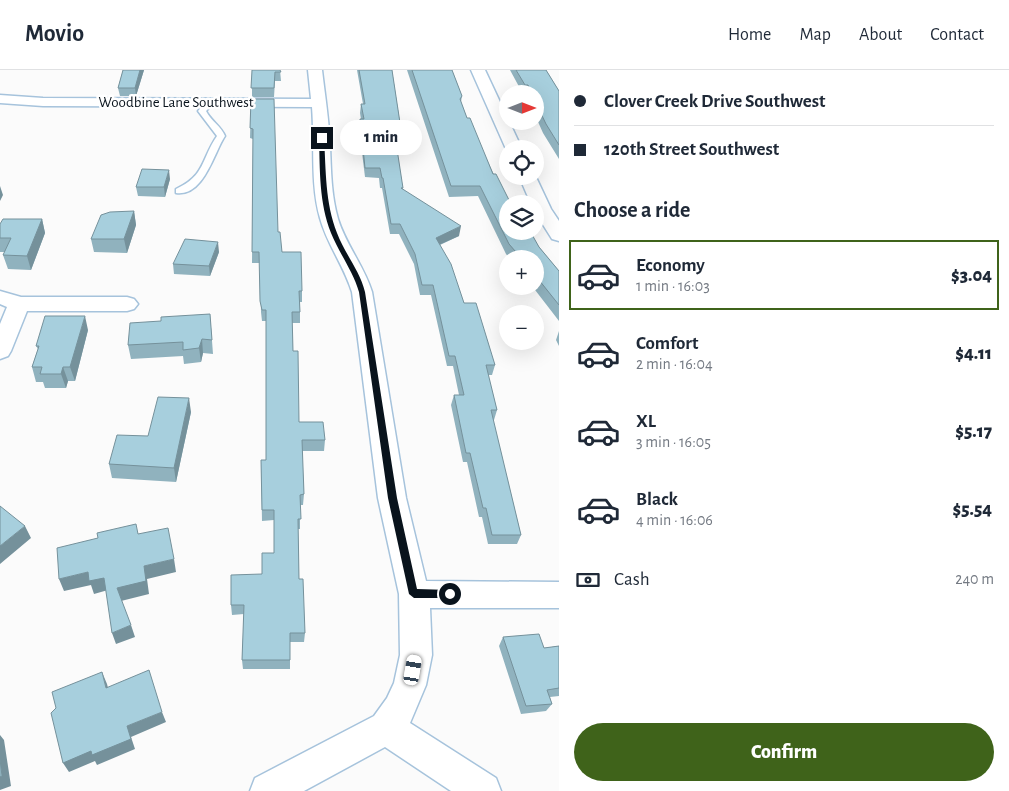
<!DOCTYPE html>
<html lang="en">
<head>
<meta charset="utf-8">
<style>
  :root { --surface:#fff; --page:#f6f6f7; --text:#1f2937; --muted:#747a83; --line:#e0e1e3; --accent:#3f631a }
  body { margin:0; font-family:"Alegreya Sans",sans-serif; background:var(--page); color:var(--text); height:100vh; display:flex; flex-direction:column; font-size:19px; white-space:nowrap }
  * { box-sizing:border-box; margin:0 }
  p { font-size:16px; color:var(--muted) }
  .icon { flex:none; width:28px; height:28px; fill:none; stroke:currentColor; stroke-width:2; stroke-linecap:round; stroke-linejoin:round }
  .map { position:relative; flex:1; overflow:hidden }
  .drawer { display:flex; flex-direction:column; background:var(--surface); width:450px }
  .drawer>* { flex:none }
  .top-card { display:grid; align-content:center; height:110px; padding:0 15px; background:var(--surface) }
  .needle { width:32px; rotate:90deg }
  .buttons { position:absolute; left:499px; top:15px; display:grid; gap:10px }
  .buttons a { display:grid; place-items:center; width:45px; height:45px; border-radius:50%; background:var(--surface); box-shadow:0 5px 20px #0002; font-size:25px }
  .end { position:absolute; width:22px; height:22px; margin:-11px; border:6px solid #09131c; background:#fff; box-shadow:0 0 0 2px #fff }
  .from { border-radius:50% }
  .bubble { position:absolute; height:35px; border-radius:18px; background:var(--surface); box-shadow:0 5px 20px #0002; font-size:16px; font-weight:800; line-height:35px; text-align:center }
  .car { position:absolute; width:15px; height:30px; margin:-15px -8px; border-radius:6px; box-shadow:0 0 4px 1px #0007; background:linear-gradient(#fff 24%,#345 0 40%,#fff 0 76%,#345 0 86%,#fff 0) }
  .top-card b { display:flex; align-items:center; gap:18px; height:48px; font-size:19px }
  .top-card b+b { border-top:1px solid var(--line) }
  .top-card i { width:12px; height:12px; background:var(--text) }
  ul { padding:0; list-style:none }
  li { display:flex; align-items:center; gap:15px; height:70px; margin:0 10px 8px; padding:0 5px; border:2px solid transparent; border-radius:0px }
  li div { flex:1 }
  li b { display:block; font-size:19px }
  li em { font-style:normal; font-weight:800 }
  li.current { border-color:var(--accent) }
  li>.icon { width:45px; height:45px; stroke-width:1.5 }
  h2 { padding:0 15px; font-size:22px; line-height:60px }
  .pay { display:flex; align-items:center; gap:12px; height:55px; padding:0 15px; font-size:19px }
  .pay p { margin-inline-start:auto }
  .primary-button { display:flex; gap:10px; margin-top:auto; padding:10px 15px }
  .primary-button a { flex:1; height:58px; border-radius:30px; background:var(--accent); color:#fff; font-size:20px; font-weight:800; line-height:58px; text-align:center }
  header { display:flex; align-items:center; gap:30px; box-sizing:border-box; height:70px; padding:0 25px; background:var(--surface); border-bottom:1px solid var(--line) }
  header strong { font-size:24px }
  nav { display:flex; gap:28px; margin-inline-start:auto; font-size:18px }
  main { display:flex; flex:1; min-height:0 }
  .map>svg:first-child { display:block }
  .lines { fill:none; stroke-linecap:round; stroke-linejoin:round }
  .lane-casing { stroke:#a6c3dc; stroke-width:3 }
  .street-casing { stroke:#a6c3dc; stroke-width:3 }
  .lane { fill:#fff; fill-rule:evenodd }
  .street { fill:#fff; fill-rule:evenodd }
  .wall { fill:#90b2be }
  .shaded-wall { fill:#75919b }
  .building { fill:#a7cfdd; stroke:#75919b }
  .route { fill:#09131c }
  .labels { text-anchor:middle; stroke-width:5; stroke-linejoin:round; paint-order:stroke }
  .far-street-label { font-size:15px; fill:#09131c; stroke:#fff }
</style>
</head>
<body>
<header>
<strong>Movio</strong>
<nav><a>Home</a><a>Map</a><a>About</a><a>Contact</a></nav>
</header>
<main>
<div class="map">
<svg width="559" height="721" viewBox="0 0 559 721">
  <rect width="100%" height="100%" fill="#fbfbfb"/>
  <g class="lines">
    <g class="lane-casing">
      <path id="lane" d="M208,30L215,32L206,41C211,51 221,56 225,66C214,82 204,127 176,123V119C206,105 201,89 217,66L198,41Z"/>
    </g>
    <g class="street-casing">
      <path id="street" d="M308,0H322C325,26 329,50 330,76C331,100 331,125 338,149C346,175 364,196 372,222L406,428L426,511L559,512V538H430L432,585L426,615L410,653L496,708L501,721H451L385,677L304,721H250L255,708L374,646L387,628L394,613L400,585L399,524L378,428L352,222C344,196 327,174 320,148C310,113 315,74 312,37L43,36L0,33V25L43,28L311,29Z
        M471,0H485L522,79H508V81L506,79Z
        M535,105L551,139L559,151V171L552,169L535,142V134H531L519,106Z
        M0,221L21,227H127L134,229L138,234L134,239L127,241H27L11,281L8,286L0,289V254L7,237L0,234Z"/>
    </g>
    <use href="#lane" class="lane"/>
    <use href="#street" class="street"/>
  </g>
  <path class="wall" d="M123,0H144L136,26H120L118,18Z
    M252,0H280L281,11H275L274,27H252Z
    M357,0H392L402,66L401,75H396L403,119L459,166L440,175L464,233L495,295L492,305H488L497,340L494,350H493L521,465L517,474H488L482,447H479L467,392H463L451,335L454,325H459L453,296H447L431,225H420L414,194L399,164H390L382,118H380L379,108L365,107L359,58L360,49H361L360,43L361,34H363Z
    M407,0H452L462,26L461,32L467,48L508,134L539,177L559,201V251L532,216H535V189H510L506,184L478,126L449,127Z
    M510,0H546L559,21V89L543,63L535,45V24H523Z
    M251,29L282,182L302,221V232H300V253H292L293,281L299,352L325,370L324,381H302L304,424L303,435H300V459H298L299,509L305,563L304,572H290V599H243L242,590L244,544L232,545L231,535L262,504L274,483V450L262,451L261,390H266V251H262L261,242L260,193H252L253,69L250,68Z
    M170,109L165,127L138,126L136,117Z
    M134,141L136,155L127,183L94,182L91,169Z
    M42,149L45,163L31,200L8,199L3,185L5,182H0V154Z
    M219,182L210,206L174,204L173,194Z
    M210,244L213,284L203,283L201,292L184,294L183,286L131,289L128,275L161,251Z
    M88,260L75,311H68L66,318H45L43,312H36L32,297L38,279L36,276Z
    M559,261V276L556,270Z
    M191,342L176,412L112,408L109,394Z
    M503,567L544,578L559,576V626L550,627L552,634L546,641L521,644L499,576Z"/>
  <path class="shaded-wall" d="M140,0H144L136,26L135,18Z
    M169,100L170,109L165,127L164,117Z
    M0,116L3,125L0,131Z
    M134,141L136,155L127,183L124,169Z
    M42,149L45,163L31,200L27,186Z
    M461,156L459,166L434,177L436,168Z
    M218,172L219,182L210,206L209,196Z
    M85,246L88,260L75,311L70,297Z
    M202,269L203,283L201,292L199,278Z
    M63,297L68,311L66,318L61,304Z
    M189,328L191,342L176,412L174,398Z
    M25,456L31,468L0,494V476Z
    M174,489L176,502L147,509L149,524L121,531L117,518L144,496Z
    M88,502L104,508L108,520L94,524L91,515L64,521L59,509Z
    M131,555L135,567L116,574L112,563Z
    M102,602L107,614L111,629L106,618Z
    M162,642L166,652L131,667L135,679L97,695L95,691L69,702L63,693L127,656Z
    M0,665L4,670L11,716L0,720Z"/>
  <path class="building" d="M123,0H140L135,18H118Z
    M252,0H280L281,2H275L274,18H251Z
    M359,0H392L402,66H395L403,118H401L461,156L436,168L451,194L464,233H476L495,295H486L497,340H491L521,465H492L486,438H483L470,383H466L454,325H464L455,286H449L433,215H422L415,184L400,154H391L383,108H382L380,98H365L360,49H364L361,34H365Z
    M412,0H452L462,26L460,29L467,48H470L493,104H496L511,134H508V161H530L539,177L559,201V235L535,205V189H522L509,174L480,116H451Z
    M516,0H546L559,21V75L546,54L535,31V24H532L528,15H525Z
    M251,29H274L278,162H280L282,182H301L302,221H299L300,242H292L293,281H298L299,352H323L325,370H302L304,424L300,425L301,449H298L299,509H303L305,563H290V590H242L244,535H231V505L262,504V483H274V440H262L261,390H266V240H262L260,231L259,182H252L253,59L250,58Z
    M142,99L169,100L164,117H136Z
    M134,141L124,169H91L101,145L110,142Z
    M3,149H42L27,186L3,185L11,168H0V154Z
    M185,169L218,172L209,196L173,194Z
    M210,244L212,270L202,269L199,278L183,280V272L128,275L130,253L161,251V247Z
    M45,246H85L70,297H63L61,304H40L42,297H32L39,276H36Z
    M158,327L189,328L174,398L109,394L117,365L148,366Z
    M0,436L25,456L0,476Z
    M136,454L138,464L168,458L174,489L144,496L146,511L117,518L131,555L112,563L104,508L89,511L88,502L59,509L57,478L98,468L97,463Z
    M539,564L544,578L559,576V618L547,620L552,634L526,636L503,567Z
    M149,600L162,642L127,656L131,669L92,685L91,681L63,693L51,643L56,638L52,622L102,602L106,618Z
    M0,689L2,706L0,707Z"/>
  <path class="route" d="M322,67L324,68C326,100 325,133 337,163C345,184 360,201 365,222L397,428L417,519L450,520L455,524L450,528H414L409,524L388,428L359,222C353,201 339,183 331,163C319,133 320,100 319,68Z"/>
  <g class="labels">
    <g class="far-street-label">
      <text x="176" y="37">Woodbine Lane Southwest</text>
    </g>
  </g>
</svg>
<div class="buttons">
<a><svg class="needle" viewBox="-14 -14 28 28"><path d="M0-13l5 13h-10z" fill="#e53935"/><path d="M0 13l5-13h-10z" fill="#747a83"/></svg></a>
<a><svg class="icon" aria-label="locate" viewBox="0 0 24 24"><circle cx="12" cy="12" r="6"/><path d="M12 2v4M12 18v4M2 12h4M18 12h4"/></svg></a>
<a><svg class="icon" aria-label="layers" viewBox="0 0 24 24"><path d="M12 4l9 5-9 5-9-5zM3 14l9 5 9-5"/></svg></a>
<a>+</a>
<a>−</a>
</div>
<i class="end from" style="left:450px;top:524px"></i>
<i class="end" style="left:322px;top:68px"></i>
<div class="bubble" style="left:340px;top:50px;width:82px">1 min</div>
<i class="car" style="left:413px;top:600px;rotate:10deg"></i>
</div>
<section class="drawer">
<div class="top-card">
<b><i class="from"></i>Clover Creek Drive Southwest</b>
<b><i></i>120th Street Southwest</b>
</div>
<h2>Choose a ride</h2>
<ul>
<li class="current"><svg class="icon" aria-label="car" viewBox="0 0 24 24"><path d="M5 17H2v-5l4-1 3-4h7l3 4 3 1v5h-3M9 17h6M6 11h13"/><circle cx="7" cy="17" r="2"/><circle cx="17" cy="17" r="2"/></svg><div><b>Economy</b><p>1 min · 16:03</p></div><em>$3.04</em></li>
<li><svg class="icon" aria-label="car" viewBox="0 0 24 24"><path d="M5 17H2v-5l4-1 3-4h7l3 4 3 1v5h-3M9 17h6M6 11h13"/><circle cx="7" cy="17" r="2"/><circle cx="17" cy="17" r="2"/></svg><div><b>Comfort</b><p>2 min · 16:04</p></div><em>$4.11</em></li>
<li><svg class="icon" aria-label="car" viewBox="0 0 24 24"><path d="M5 17H2v-5l4-1 3-4h7l3 4 3 1v5h-3M9 17h6M6 11h13"/><circle cx="7" cy="17" r="2"/><circle cx="17" cy="17" r="2"/></svg><div><b>XL</b><p>3 min · 16:05</p></div><em>$5.17</em></li>
<li><svg class="icon" aria-label="car" viewBox="0 0 24 24"><path d="M5 17H2v-5l4-1 3-4h7l3 4 3 1v5h-3M9 17h6M6 11h13"/><circle cx="7" cy="17" r="2"/><circle cx="17" cy="17" r="2"/></svg><div><b>Black</b><p>4 min · 16:06</p></div><em>$5.54</em></li>
</ul>
<div class="pay"><svg class="icon" aria-label="cash" viewBox="0 0 24 24"><path d="M3 7h18v10H3z"/><circle cx="12" cy="12" r="2"/></svg>Cash<p>240 m</p></div>
<div class="primary-button"><a>Confirm</a></div>
</section>
</main>
</body>
</html>
